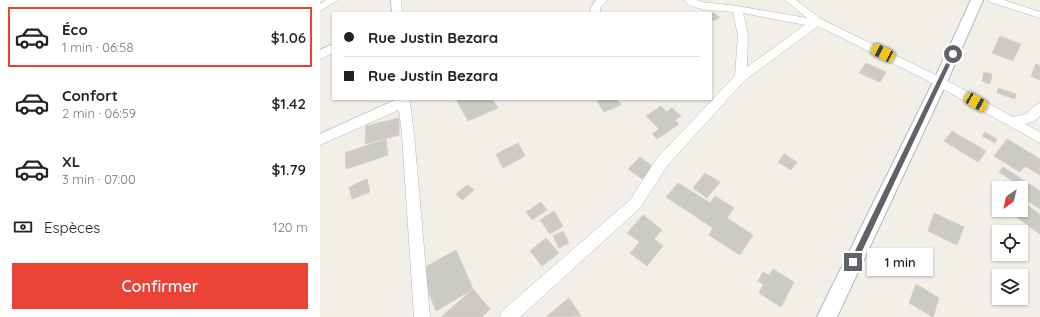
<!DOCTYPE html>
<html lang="fr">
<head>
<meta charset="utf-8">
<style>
  :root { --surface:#fff; --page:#f2f2f2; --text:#222; --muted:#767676; --line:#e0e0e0; --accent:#ea4335 }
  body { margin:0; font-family:Quicksand,sans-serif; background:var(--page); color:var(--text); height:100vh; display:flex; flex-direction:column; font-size:15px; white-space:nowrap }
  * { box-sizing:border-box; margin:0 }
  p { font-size:13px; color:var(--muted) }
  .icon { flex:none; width:22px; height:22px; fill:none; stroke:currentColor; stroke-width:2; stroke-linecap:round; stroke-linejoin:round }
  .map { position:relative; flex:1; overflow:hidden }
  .side { display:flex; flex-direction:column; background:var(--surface); width:320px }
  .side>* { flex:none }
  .top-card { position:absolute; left:12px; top:12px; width:380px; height:88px; border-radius:0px; box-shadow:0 1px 3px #0004; display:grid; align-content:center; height:88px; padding:0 12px; background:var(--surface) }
  .needle { width:26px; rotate:214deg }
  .buttons { position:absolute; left:672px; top:181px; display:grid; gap:8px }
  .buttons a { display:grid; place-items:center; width:36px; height:36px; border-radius:0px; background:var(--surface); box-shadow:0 1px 3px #0004; font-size:20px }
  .end { position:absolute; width:18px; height:18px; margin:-9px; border:5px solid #5f6368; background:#fff; box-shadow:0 0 0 2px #fff }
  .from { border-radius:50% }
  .bubble { position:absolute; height:28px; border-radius:0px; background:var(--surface); box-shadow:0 1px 3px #0004; font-size:13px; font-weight:600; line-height:28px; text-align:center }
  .car { position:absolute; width:12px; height:24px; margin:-12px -6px; border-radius:5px; box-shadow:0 0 3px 1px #0007; background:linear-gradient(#f5c518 24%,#345 0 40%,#f5c518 0 76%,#345 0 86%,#f5c518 0) }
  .top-card b { display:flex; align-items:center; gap:14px; height:38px; font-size:15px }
  .top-card b+b { border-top:1px solid var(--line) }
  .top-card i { width:10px; height:10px; background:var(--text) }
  ul { padding:7px 0 0; list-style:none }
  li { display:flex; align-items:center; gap:12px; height:60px; margin:0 8px 6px; padding:0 4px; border:2px solid transparent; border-radius:0px }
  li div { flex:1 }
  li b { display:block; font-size:15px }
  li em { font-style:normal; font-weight:600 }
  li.on { border-color:var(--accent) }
  li>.icon { width:36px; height:36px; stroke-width:1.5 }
  .pay { display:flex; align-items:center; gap:10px; height:44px; padding:0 12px; font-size:15px }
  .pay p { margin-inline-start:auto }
  .button { display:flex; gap:8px; margin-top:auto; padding:8px 12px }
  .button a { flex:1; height:46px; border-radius:0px; background:var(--accent); color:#fff; font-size:16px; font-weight:600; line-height:46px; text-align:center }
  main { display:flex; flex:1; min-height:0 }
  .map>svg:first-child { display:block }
  .building { fill:#cccac5; stroke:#d6d1c6 }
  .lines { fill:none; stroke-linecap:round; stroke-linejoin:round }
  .minor-casing { stroke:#b5b8bc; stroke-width:1 }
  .tertiary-casing { stroke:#b5b8bc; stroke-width:2 }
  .minor { fill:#fff; fill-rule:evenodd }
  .tertiary { fill:#fff; fill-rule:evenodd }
  .route { fill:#5f6368 }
</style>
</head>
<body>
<main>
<section class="side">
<ul>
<li class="on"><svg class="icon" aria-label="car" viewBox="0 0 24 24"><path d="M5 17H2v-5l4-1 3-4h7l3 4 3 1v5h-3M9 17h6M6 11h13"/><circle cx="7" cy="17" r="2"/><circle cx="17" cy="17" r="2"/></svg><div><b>Éco</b><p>1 min · 06:58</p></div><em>$1.06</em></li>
<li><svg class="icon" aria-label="car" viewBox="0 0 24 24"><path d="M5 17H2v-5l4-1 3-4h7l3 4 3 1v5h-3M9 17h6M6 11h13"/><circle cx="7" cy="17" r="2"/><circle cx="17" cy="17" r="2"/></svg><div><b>Confort</b><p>2 min · 06:59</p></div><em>$1.42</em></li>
<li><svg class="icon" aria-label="car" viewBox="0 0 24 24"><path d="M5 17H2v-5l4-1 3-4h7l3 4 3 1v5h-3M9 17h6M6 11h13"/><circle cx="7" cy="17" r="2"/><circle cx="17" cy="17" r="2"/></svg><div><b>XL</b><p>3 min · 07:00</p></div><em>$1.79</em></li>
</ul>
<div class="pay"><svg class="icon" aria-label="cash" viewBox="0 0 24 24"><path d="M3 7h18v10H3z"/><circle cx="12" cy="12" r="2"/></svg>Espèces<p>120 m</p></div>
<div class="button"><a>Confirmer</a></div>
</section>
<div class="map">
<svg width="720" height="317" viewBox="0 0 720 317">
  <rect width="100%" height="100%" fill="#f1efe8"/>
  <path class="building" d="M392,12L400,17L394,21L391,19L390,13Z
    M680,36L701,44L693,61L672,53Z
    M546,63L566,72L560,82L539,73Z
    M716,64L720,66V80L711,76Z
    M664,72L672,74L670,84L662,81Z
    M678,88L696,94L695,99L677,93Z
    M136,99H172L178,108L148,121Z
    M281,99H297L301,105L284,112L277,101Z
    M341,106L346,112L352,108L361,116L355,120L359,124L337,139L332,134L339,129L326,116Z
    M79,118V135L45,144L46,126Z
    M632,131L666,151L658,162L624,141Z
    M665,132L677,139L675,143L662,136Z
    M66,139L68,155L26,169L25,153Z
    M687,139L720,159V175L705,166L700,172L674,156Z
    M198,143L205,156L183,168L176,154Z
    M464,154L477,162L471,170L458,162Z
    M320,157L334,167L322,179L308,169Z
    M683,167L720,191V209L701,196V188H694L697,184L679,172Z
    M385,173L400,182L387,198L373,188Z
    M47,179L50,192L32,199L29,187Z
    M358,183L390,203L395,196L414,208L407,218L433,235L420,255L389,235L393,228L346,197Z
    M147,185L154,190L142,200L136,194Z
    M701,201L720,214V234L686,210H701Z
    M221,202L227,210L212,220L206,212Z
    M234,211L243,226L230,234L220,220Z
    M614,213L644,227L637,245L608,231Z
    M323,215L342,230L334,239L343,246L327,266L310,253L320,242L307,233Z
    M243,231L249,243L239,248L233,236Z
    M226,238L239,253L222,266L210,251Z
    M136,250L153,289L116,311L100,270Z
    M453,269L474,282L461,307L439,293L443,284L438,281L443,272L449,275Z
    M596,284L619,298L613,317L589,303Z
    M153,289L170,309L162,317H121Z
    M249,298L261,316L227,317V316Z"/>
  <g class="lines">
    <g class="minor-casing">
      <path id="minor" d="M6,0H18L0,11V4Z
        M71,0H81L82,13H72Z
        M276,0H288L281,6L280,13H270L271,7Z
        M364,0H377L382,2L417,6L487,18L465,0H476L501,19L624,79L693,117L706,114L716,105L720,103V116L714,121L705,124L720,132V143L616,85L498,26L425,80L347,166L320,208L200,317H180L182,311L310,200L337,158L415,76L418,35L413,12C399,10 374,12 364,0ZM423,13L485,25L427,67L428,35Z
        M668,0H684L720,12V18L670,2Z
        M13,44V53L0,59V50Z
        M77,99H89L90,102L94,134L110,317H94L82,134L79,110L0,145V134Z"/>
    </g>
    <g class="tertiary-casing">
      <path id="tertiary" d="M651,0H663L627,82L517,317H497L613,82Z"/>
    </g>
    <use href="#minor" class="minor"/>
    <use href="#tertiary" class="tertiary"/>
  </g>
  <path class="route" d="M631,53L635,54L536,264H531V259Z"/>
</svg>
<div class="buttons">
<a><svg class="needle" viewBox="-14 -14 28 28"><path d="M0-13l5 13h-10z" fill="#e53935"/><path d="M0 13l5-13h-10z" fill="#767676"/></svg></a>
<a><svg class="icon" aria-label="locate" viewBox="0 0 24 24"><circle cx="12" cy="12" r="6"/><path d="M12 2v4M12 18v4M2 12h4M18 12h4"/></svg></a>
<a><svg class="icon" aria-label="layers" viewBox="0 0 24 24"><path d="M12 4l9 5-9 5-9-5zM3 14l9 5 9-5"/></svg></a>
</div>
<i class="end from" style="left:633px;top:54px"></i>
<i class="end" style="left:533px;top:262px"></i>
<div class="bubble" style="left:547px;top:248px;width:66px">1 min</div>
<i class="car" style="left:563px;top:53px;rotate:296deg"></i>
<i class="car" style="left:656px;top:102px;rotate:120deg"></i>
<div class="top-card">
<b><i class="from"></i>Rue Justin Bezara</b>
<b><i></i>Rue Justin Bezara</b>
</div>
</div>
</main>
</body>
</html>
